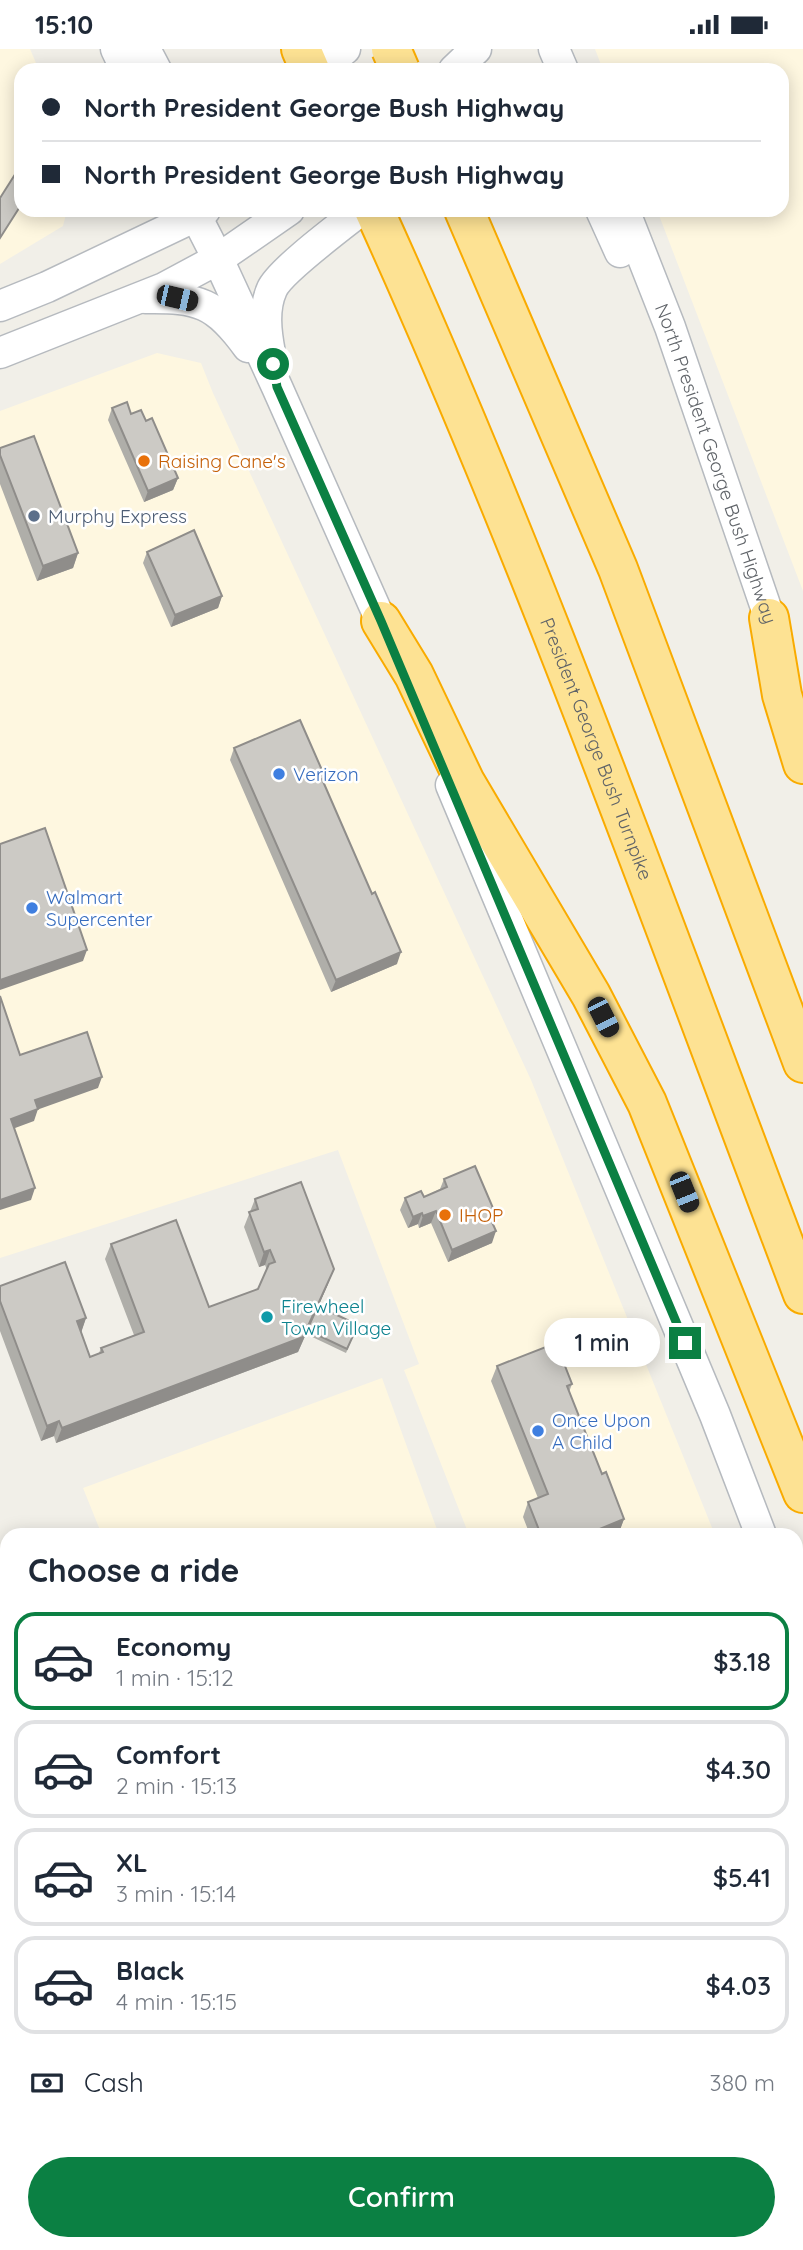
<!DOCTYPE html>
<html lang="en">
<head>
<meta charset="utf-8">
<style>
  :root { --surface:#fff; --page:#f6f6f7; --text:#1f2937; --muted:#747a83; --line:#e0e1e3; --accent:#0b8043 }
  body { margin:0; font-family:Quicksand,sans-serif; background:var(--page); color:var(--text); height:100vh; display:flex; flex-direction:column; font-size:26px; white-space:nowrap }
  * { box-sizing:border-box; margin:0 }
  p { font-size:23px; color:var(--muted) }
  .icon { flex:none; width:38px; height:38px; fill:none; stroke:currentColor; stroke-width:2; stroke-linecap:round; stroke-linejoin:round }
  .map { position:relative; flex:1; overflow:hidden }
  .drawer { position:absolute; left:0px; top:1479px; width:803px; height:723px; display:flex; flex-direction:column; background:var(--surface); border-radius:21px 21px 0 0; box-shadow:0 4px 18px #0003 }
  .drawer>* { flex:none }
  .banner { position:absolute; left:14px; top:14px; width:775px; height:154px; border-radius:21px; box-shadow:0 4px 18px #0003; display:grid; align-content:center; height:154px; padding:0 28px; background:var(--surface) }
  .end { position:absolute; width:32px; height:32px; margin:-16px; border:9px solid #0b8043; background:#fff; box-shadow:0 0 0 4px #fff }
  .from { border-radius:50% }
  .bubble { position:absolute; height:49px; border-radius:24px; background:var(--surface); box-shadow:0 4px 18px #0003; font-size:23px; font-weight:600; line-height:49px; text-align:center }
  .car { position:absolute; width:21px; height:42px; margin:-21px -10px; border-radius:9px; box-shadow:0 0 5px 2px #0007; background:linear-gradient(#222 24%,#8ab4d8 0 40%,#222 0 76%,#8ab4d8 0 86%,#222 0) }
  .banner b { display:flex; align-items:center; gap:24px; height:66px; font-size:26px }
  .banner b+b { border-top:2px solid var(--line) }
  .banner i { width:18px; height:18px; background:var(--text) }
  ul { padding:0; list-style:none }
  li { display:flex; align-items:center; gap:21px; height:98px; margin:0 14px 10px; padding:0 14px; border:4px solid var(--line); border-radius:21px }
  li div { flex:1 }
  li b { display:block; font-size:26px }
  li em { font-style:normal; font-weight:600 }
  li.current { border-color:var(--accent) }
  li>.icon { width:63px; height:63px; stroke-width:1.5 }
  h2 { padding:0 28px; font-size:32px; line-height:84px }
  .pay { display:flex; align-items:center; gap:18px; height:77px; padding:0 28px; font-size:26px }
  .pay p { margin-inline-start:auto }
  .action { display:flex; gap:14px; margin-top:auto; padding:14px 28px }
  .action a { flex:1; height:80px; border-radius:42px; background:var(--accent); color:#fff; font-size:28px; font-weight:600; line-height:80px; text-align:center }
  .status { display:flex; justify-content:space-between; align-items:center; height:49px; padding:0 35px; background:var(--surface); direction:ltr }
  .status svg { height:19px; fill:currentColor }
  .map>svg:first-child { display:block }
  .commercial { fill:#fef7e0 }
  .education { fill:#e1ded6 }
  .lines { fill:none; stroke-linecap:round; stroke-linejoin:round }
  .secondary-casing { stroke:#b6babf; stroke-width:33 }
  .highway-casing { stroke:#f9ab00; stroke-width:42 }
  .secondary { stroke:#fff; stroke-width:30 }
  .highway { stroke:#fde293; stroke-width:38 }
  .highway-bridge-casing { stroke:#f9ab00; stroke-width:42; stroke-linecap:butt }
  .highway-bridge { stroke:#fde293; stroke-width:38 }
  .wall { fill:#afaea9 }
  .shaded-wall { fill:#8f8d8a }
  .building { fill:#cccac5; stroke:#8f8d8a; stroke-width:2 }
  .route { stroke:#0b8043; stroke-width:9 }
  .food-dot { fill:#e8710a; stroke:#fff; stroke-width:2.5 }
  .service-dot { fill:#5c6f8a; stroke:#fff; stroke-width:2.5 }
  .shop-dot { fill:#3f7fe0; stroke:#fff; stroke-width:2.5 }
  .culture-dot { fill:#0f9aa8; stroke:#fff; stroke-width:2.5 }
  .labels { text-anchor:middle; stroke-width:5; stroke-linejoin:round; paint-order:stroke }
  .food-label { font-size:19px; fill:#c56008; stroke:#fff; text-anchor:start }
  .street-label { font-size:19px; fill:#5f6368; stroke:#fff }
  .service-label { font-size:19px; fill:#4e5e75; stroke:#fff; text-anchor:start }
  .shop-label { font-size:19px; fill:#366cbe; stroke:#fff; text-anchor:start }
  .culture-label { font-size:19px; fill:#0d838f; stroke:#fff; text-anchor:start }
</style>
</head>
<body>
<div class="status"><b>15:10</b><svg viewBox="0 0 49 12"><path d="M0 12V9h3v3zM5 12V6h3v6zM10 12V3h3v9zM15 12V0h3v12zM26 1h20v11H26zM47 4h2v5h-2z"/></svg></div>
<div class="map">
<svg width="803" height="2201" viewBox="0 0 803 2201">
  <rect width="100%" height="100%" fill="#f1efe8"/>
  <path class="commercial" d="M0,0H30L39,21H21V161H67L63,177L0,215Z
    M595,0H803V542L657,161H782V21H603Z
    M157,304L201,314L213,344L531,1031L715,1486H469L404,1321L419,1315L338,1101L0,1209V362Z
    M382,1329L439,1486H102L83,1439Z
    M796,1687L803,1704V1787L796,1789Z"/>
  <path class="education" d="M803,2049V2201H452L448,2195L796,2194V2052Z
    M244,2194L311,2195L316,2201H227Z"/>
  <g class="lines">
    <g class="secondary-casing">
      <g id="secondary">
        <path d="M116,0L126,21"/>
        <path d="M145,0L156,21"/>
        <path d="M554,0L563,21"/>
        <path d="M319,21L345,0"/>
        <path d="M454,21L476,0"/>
        <path d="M193,161L218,210L277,338L389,590"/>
        <path d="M601,161L620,203"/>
        <path id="s1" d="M624,161L670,278L776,588"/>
        <path d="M145,249C199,248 216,254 248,298"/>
        <path d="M0,257L47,238L196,167L205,161"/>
        <path d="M0,304L164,239L218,210L289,161"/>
        <path d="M270,304C266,283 263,260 272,240C280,222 342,176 361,161"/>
        <path d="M451,736L715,1366L761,1486"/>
        <path d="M796,1579L803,1596"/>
        <path d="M0,1757L7,1762"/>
        <path d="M0,1799L7,1804"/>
        <path d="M796,2022L803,2019"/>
        <path d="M399,2201L407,2194"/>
      </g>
    </g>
    <g class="highway-casing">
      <g id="highway">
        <path d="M301,0L310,21"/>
        <path id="s2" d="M374,161C535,515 665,882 803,1245"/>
        <path d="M464,161L618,520L803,1014"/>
        <path d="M769,569L782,646L803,715"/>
        <path d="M381,572L414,626L465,733L591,946L647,1054L803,1444"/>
      </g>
    </g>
    <use href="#secondary" class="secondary"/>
    <use href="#highway" class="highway"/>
    <g class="highway-bridge-casing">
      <path id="highway-bridge" d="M391,0L400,21"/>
    </g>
    <use href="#highway-bridge" class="highway-bridge"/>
  </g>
  <path class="wall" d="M112,359L131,365L146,372L178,429L173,441L144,453L108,371Z
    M0,399L78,504L73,519L37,532L0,435Z
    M147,503L222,547L218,559L171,578L143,514Z
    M234,699L325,728L323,734L397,915L331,943L230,711Z
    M444,1130L490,1168L492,1194L448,1213L431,1174L419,1179L418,1175L408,1179L400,1161L405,1149L424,1148L440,1140Z
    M255,1150L328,1235L318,1258L358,1276L346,1304L306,1285L298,1303L56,1394L54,1387L41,1392L0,1282V1237L86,1269L81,1283L90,1308L99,1304L101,1299L134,1286L105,1210L111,1195L209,1258L258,1240L267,1221L265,1216L259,1218L244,1178Z
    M497,1317L572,1335L569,1343L602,1425L624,1470L618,1486H530L523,1468L528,1453L538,1449L491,1332Z"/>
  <path class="shaded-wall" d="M178,429L173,441L144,453L148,442Z
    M78,504L73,519L37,532L43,517Z
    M222,547L218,559L171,578L175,566Z
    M87,901L83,912L0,941V931Z
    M401,903L397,915L331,943L336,931Z
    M102,1028L98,1039L31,1063L35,1051Z
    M38,1060L34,1072L7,1082L11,1070Z
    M35,1139L31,1151L0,1161V1151Z
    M493,1159L489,1171L487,1162Z
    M436,1162L431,1174L419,1179L423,1167Z
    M422,1164L418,1175L408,1179L413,1168Z
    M496,1182L492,1194L448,1213L452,1201Z
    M270,1201L265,1216L259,1218L264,1203Z
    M334,1220L328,1235L298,1303L56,1394L62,1379Z
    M86,1269L81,1284L77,1272Z
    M59,1372L54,1387L41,1392L47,1377Z
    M624,1470L618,1486H585Z"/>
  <path class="building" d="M21,116V156L0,189V149Z
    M127,353L131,365L141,361L146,372L152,369L178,429L148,442L112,359Z
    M34,387L78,504L43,517L0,406V399Z
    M194,481L222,547L175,566L147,503Z
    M300,671L325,728L322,730L372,845L375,843L401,903L336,931L234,699Z
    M45,779L87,901L0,931V795Z
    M0,947L20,1006L87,983L102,1028L35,1051L38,1060L11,1070L35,1139L0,1151Z
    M475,1117L493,1159L487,1162L496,1182L452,1201L436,1162L423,1167L422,1164L413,1168L405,1149L421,1142L424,1148L447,1138L444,1130Z
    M301,1133L334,1220L303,1288L62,1379L59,1372L47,1377L0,1252V1237L65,1213L86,1269L77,1272L90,1308L103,1303L101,1299L144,1283L111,1195L176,1171L209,1258L258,1240L269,1215L275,1213L270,1201L264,1203L249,1163L258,1160L255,1150Z
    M318,1257L358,1276L347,1300L307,1281Z
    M556,1294L572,1335L567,1337L602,1425L606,1423L624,1470L585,1486H541L528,1453L548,1445L497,1317Z"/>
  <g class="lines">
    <path class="route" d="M273,315L277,338L381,572L685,1294"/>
  </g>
  <g class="food-dot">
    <circle cx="144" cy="412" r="7"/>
    <circle cx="445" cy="1166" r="7"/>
  </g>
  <circle class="service-dot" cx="34" cy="467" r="7"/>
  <g class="shop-dot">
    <circle cx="279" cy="725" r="7"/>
    <circle cx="32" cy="859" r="7"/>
    <circle cx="538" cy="1382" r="7"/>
  </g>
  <circle class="culture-dot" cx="267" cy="1268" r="7"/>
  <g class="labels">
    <g class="food-label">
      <text x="158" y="419">Raising Cane's</text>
      <text x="459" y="1173">IHOP</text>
    </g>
    <g class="street-label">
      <text dy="7" stroke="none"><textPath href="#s1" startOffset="270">North President George Bush Highway</textPath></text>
      <text dy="7" stroke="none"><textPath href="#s2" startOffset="583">President George Bush Turnpike</textPath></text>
    </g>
    <g class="service-label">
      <text x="48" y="474">Murphy Express</text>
    </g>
    <g class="shop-label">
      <text x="293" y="732">Verizon</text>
      <text x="46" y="855">Walmart<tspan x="46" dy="22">Supercenter</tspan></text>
      <text x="552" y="1378">Once Upon<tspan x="552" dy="22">A Child</tspan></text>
    </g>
    <g class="culture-label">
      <text x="281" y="1264">Firewheel<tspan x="281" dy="22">Town Village</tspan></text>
    </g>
  </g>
</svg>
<i class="end from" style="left:273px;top:315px"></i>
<i class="end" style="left:685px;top:1294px"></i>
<div class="bubble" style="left:544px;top:1269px;width:116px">1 min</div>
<i class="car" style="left:177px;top:249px;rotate:103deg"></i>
<i class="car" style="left:603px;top:968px;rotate:153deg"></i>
<i class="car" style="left:684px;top:1143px;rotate:158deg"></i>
<div class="banner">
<b><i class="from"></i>North President George Bush Highway</b>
<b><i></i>North President George Bush Highway</b>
</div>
<section class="drawer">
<h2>Choose a ride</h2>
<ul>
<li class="current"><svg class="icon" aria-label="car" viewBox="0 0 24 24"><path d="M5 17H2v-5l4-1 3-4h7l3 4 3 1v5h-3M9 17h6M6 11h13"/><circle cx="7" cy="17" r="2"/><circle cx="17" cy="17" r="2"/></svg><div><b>Economy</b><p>1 min · 15:12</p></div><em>$3.18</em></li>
<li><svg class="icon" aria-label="car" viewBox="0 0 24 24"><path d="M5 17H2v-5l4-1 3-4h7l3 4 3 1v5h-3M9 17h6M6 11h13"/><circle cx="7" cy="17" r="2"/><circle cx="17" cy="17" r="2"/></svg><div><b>Comfort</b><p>2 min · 15:13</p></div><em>$4.30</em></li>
<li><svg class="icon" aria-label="car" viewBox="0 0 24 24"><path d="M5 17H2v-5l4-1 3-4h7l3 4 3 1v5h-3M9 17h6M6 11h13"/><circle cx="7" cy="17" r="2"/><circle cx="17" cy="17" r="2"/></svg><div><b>XL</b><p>3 min · 15:14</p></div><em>$5.41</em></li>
<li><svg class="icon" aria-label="car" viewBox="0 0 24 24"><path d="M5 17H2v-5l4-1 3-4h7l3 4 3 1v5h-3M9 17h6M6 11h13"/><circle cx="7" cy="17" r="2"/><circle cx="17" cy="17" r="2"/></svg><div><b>Black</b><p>4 min · 15:15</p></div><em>$4.03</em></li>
</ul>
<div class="pay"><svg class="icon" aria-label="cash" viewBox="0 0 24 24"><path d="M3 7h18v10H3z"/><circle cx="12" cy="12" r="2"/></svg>Cash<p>380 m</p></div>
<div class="action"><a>Confirm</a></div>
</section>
</div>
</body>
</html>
